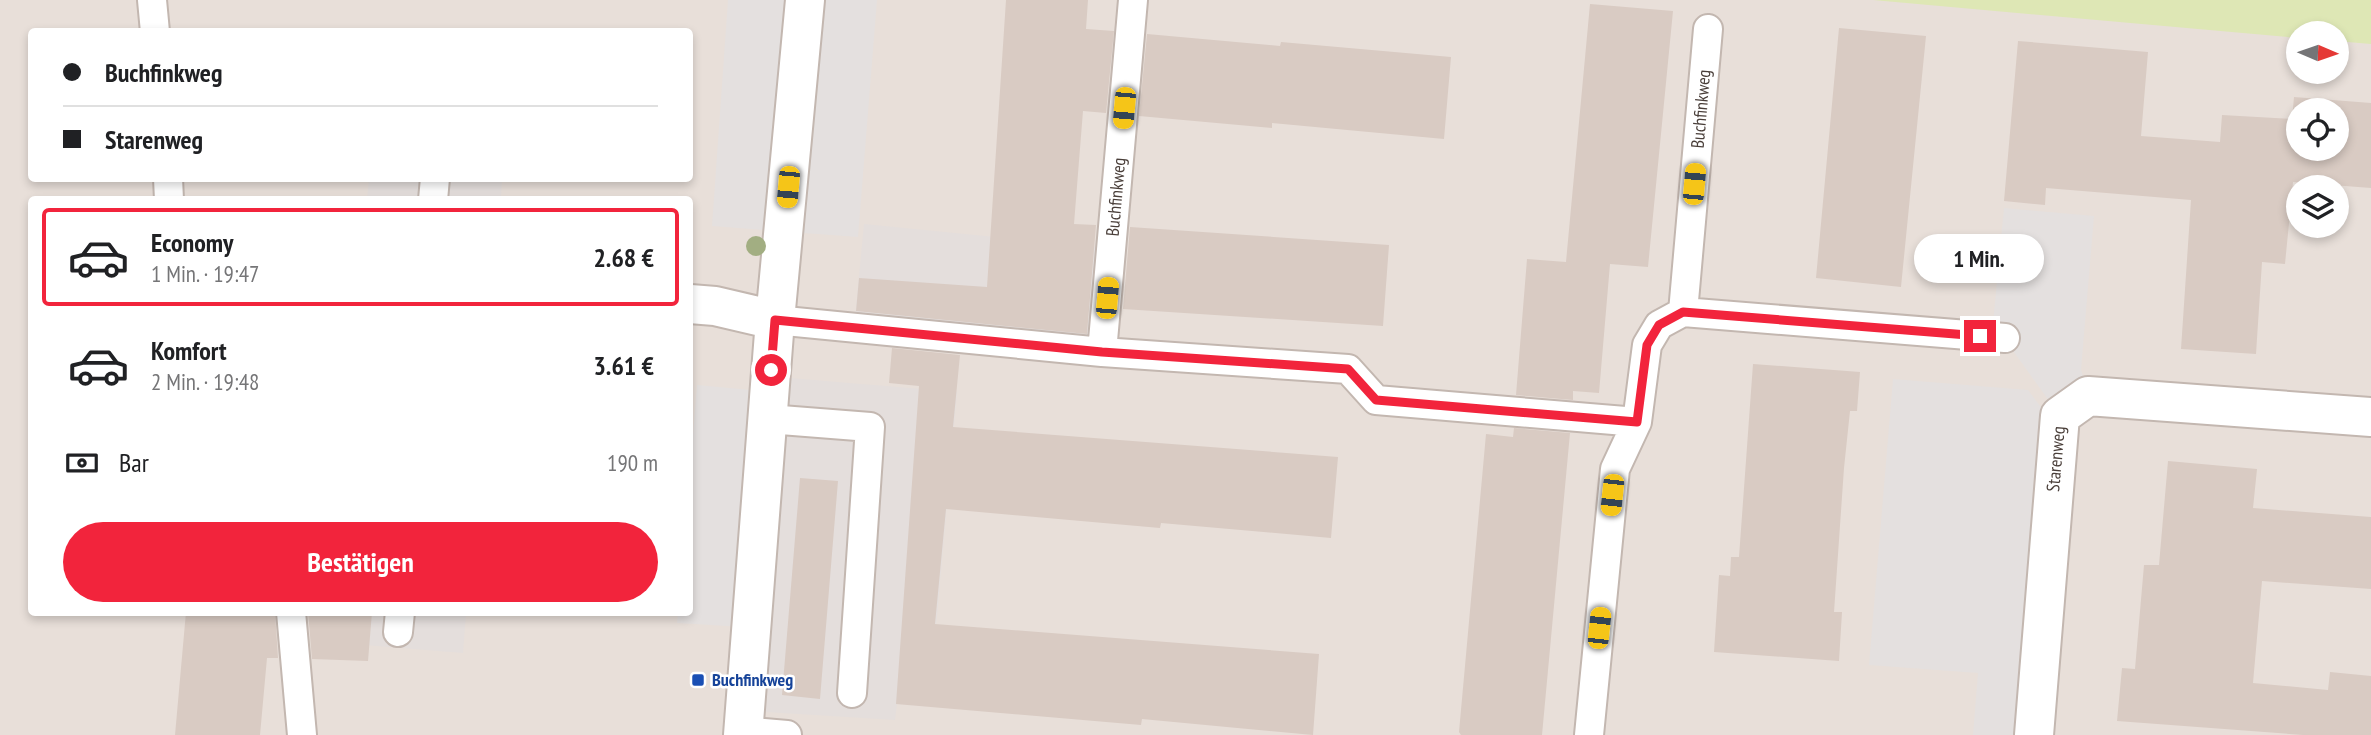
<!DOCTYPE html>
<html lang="de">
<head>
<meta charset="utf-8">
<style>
  :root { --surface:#fff; --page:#f2f2f2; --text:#202124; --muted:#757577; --line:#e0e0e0; --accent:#f2243c }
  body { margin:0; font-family:"PT Sans Narrow",sans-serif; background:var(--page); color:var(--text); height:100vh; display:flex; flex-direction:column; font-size:26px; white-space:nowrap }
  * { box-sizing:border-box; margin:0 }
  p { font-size:23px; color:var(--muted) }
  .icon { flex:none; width:38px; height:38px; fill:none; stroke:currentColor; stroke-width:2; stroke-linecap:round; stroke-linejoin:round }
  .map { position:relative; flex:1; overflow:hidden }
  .details { position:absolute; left:28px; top:196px; width:665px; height:420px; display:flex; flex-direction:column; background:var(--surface); border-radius:7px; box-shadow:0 4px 10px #0003 }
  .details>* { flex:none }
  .hud { position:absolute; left:28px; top:28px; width:665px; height:154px; border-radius:7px; box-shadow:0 4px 10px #0003; display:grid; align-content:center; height:154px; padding:0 35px; background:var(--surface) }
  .needle { width:46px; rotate:92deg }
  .fabs { position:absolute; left:2286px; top:21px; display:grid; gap:14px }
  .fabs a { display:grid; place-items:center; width:63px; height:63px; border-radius:50%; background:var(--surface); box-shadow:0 4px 10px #0003; font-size:35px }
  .end { position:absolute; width:32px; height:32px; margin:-16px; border:9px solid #f2243c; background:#fff; box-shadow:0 0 0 4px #fff }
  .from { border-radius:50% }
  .bubble { position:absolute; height:49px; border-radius:24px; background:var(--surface); box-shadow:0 4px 10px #0003; font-size:23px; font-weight:600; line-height:49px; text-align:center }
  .car { position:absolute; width:21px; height:42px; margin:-21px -10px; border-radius:9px; box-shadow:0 0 5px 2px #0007; background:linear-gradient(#f5c518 24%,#345 0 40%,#f5c518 0 76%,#345 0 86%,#f5c518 0) }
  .hud b { display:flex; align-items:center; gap:24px; height:66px; font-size:26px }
  .hud b+b { border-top:2px solid var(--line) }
  .hud i { width:18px; height:18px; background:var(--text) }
  ul { padding:12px 0 0; list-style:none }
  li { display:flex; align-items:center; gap:21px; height:98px; margin:0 14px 10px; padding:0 21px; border:4px solid transparent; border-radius:7px }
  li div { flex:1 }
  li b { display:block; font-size:26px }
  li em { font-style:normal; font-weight:600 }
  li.active { border-color:var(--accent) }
  li>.icon { width:63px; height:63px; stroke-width:1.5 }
  .pay { display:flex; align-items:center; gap:18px; height:77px; padding:0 35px; font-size:26px }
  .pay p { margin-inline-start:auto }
  .action { display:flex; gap:14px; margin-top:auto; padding:14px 35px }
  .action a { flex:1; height:80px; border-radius:42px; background:var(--accent); color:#fff; font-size:28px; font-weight:600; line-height:80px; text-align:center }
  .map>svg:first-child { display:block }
  .residential { fill:#e8dfd9; fill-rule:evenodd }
  .industrial { fill:#e4dedc }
  .green { fill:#dee7b5 }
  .parking { fill:#e4e0df }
  .building { fill:#d9cbc3; fill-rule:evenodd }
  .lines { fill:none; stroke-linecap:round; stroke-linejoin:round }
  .service-casing { stroke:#c3b7b0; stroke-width:32 }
  .minor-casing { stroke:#c3b7b0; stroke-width:42 }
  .service { stroke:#fff; stroke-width:28 }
  .minor { stroke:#fff; stroke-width:38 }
  .tree { fill:#a2ae82 }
  .route { stroke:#f2243c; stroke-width:9 }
  .transit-dot { fill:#1a4fb4; stroke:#fff; stroke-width:2.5 }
  .labels { text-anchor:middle; stroke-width:5; stroke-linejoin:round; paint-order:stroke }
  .street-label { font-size:18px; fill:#493e39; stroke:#fff }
  .transit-label { font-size:18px; font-weight:bold; fill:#164399; stroke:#fff; text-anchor:start }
</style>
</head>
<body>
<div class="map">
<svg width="2371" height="735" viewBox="0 0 2371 735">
  <rect width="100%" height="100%" fill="#f5efeb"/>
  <path class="residential" d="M0,0H2371V735H0ZM32,32H690V178H32ZM2298,33H2336V72H2298ZM2298,110H2336V149H2298ZM2298,187H2336V226H2298ZM32,200H690V612H32Z"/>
  <path class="industrial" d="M369,179H502L501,199L367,200Z
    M864,224L1096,247L1089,338L855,318Z
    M778,377L957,392L929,705L897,704L895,720L752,711Z
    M325,613H466L463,653L328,642Z"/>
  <path class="green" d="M1873,0H2371V44L2336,41V33H2298V38Z"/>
  <path class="parking" d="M728,0H798L777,231L712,226Z
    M810,0H877L858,237L790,232Z
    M2004,208L2094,216L2081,370L2085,381L2060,416L1993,323Z
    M1893,379L2028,390L2052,422L2027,735H1973L1978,673L1869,665Z
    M697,385L762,391L744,627L677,623L678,613L690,612V474Z"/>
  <path class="building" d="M1006,0H1088L1086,29L1114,31L1106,113L1083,111L1079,161L1074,224L1096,225L1087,334L856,311L859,278L987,287Z
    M1590,4L1673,11L1648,267L1610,264L1599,393L1573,391V400L1516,395L1527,259L1566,262Z
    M1839,28L1926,36L1901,287L1816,278Z
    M1147,34L1280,46L1281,42L1451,57L1444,139L1272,123V128L1139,116Z
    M2018,41L2148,52L2141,136L2220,142L2222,115L2292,119L2294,97L2371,103V188L2293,182L2285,264L2262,262L2256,354L2181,349L2191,200L2046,188L2045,205L2004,201ZM2298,110H2336V149H2298Z
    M1130,227L1389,245L1383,326L1123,309Z
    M892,348L960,355L953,427L1338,457L1331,538L1161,523L1160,528L946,509L935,624L1319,654L1313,735L1142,719L1141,725L896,704L919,386L889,383Z
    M1753,364L1860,372L1857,411H1850L1844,468L1834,612H1842L1839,661L1714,652L1719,575L1730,576L1731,557H1739Z
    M1514,428L1570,433L1542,735H1461L1459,732L1486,434L1513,437Z
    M2168,461L2257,469L2253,508L2371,517V589L2262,581L2253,683L2328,690L2330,672L2371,676V735H2303L2117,721L2122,668L2135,669L2144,565H2159Z
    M800,478L838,481L820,699L782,695Z
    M186,612H275L278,658H267L260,735H175Z
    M308,612H372L368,661L312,659Z"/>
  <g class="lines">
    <g class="service-casing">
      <path id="service" d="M152,0L155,32
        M168,178L169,200
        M433,200L435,178
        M1683,312L2005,338
        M1683,312L1708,29
        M775,320L1102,352L1348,369L1376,400L1637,422
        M1102,352L1133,0
        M768,419L870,427L852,693
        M291,612L302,735
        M398,632L400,612
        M743,731L787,735
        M1589,735L1615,469L1637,422L1647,345L1659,325L1683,312"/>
    </g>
    <g class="minor-casing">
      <path id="minor" d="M690,304L715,306L775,320
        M743,735L775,320L805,0
        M2034,735L2060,416L2088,396L2371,417"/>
    </g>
    <use href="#service" class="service"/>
    <use href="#minor" class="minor"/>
  </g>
  <circle class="tree" cx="756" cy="246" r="10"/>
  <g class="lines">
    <path class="route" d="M771,370L775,320L1102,352L1348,369L1376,400L1637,422L1647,345L1659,325L1683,312L1980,336"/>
  </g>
  <rect class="transit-dot" x="691" y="673" width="14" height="14" rx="3.5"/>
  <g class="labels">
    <g class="street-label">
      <text transform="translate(1701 109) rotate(-85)" y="6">Buchfinkweg</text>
      <text transform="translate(1116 197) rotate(-85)" y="6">Buchfinkweg</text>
      <text transform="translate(2056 459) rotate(-85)" y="6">Starenweg</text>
    </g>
    <g class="transit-label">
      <text x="712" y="686">Buchfinkweg</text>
    </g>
  </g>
</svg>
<div class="fabs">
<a><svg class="needle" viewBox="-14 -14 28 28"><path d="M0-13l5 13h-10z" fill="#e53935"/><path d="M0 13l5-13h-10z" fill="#757577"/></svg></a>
<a><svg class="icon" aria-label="locate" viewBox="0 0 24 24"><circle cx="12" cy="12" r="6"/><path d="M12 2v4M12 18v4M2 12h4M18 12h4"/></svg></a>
<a><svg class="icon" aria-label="layers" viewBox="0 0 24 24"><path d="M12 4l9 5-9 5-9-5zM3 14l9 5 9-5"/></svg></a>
</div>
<i class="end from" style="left:771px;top:370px"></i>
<i class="end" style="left:1980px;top:336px"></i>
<div class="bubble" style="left:1914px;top:234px;width:130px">1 Min.</div>
<i class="car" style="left:1124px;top:108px;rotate:185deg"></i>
<i class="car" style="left:1694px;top:184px;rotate:5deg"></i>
<i class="car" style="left:788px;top:187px;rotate:185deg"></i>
<i class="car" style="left:1107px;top:298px;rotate:5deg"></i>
<i class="car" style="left:1612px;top:495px;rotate:186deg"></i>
<i class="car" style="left:1599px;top:628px;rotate:6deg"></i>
<div class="hud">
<b><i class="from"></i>Buchfinkweg</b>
<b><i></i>Starenweg</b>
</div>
<section class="details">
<ul>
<li class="active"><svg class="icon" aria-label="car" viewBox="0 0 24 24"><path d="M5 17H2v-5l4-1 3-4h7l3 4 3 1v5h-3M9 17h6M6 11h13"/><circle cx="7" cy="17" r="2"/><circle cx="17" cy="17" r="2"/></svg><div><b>Economy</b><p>1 Min. · 19:47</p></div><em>2.68 €</em></li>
<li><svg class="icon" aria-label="car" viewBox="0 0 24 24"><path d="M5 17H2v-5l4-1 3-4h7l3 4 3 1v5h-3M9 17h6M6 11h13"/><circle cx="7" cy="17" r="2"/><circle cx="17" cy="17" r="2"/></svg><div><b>Komfort</b><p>2 Min. · 19:48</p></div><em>3.61 €</em></li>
</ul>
<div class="pay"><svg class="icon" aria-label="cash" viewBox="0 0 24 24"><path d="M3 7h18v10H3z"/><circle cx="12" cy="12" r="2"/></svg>Bar<p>190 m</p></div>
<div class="action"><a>Bestätigen</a></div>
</section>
</div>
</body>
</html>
